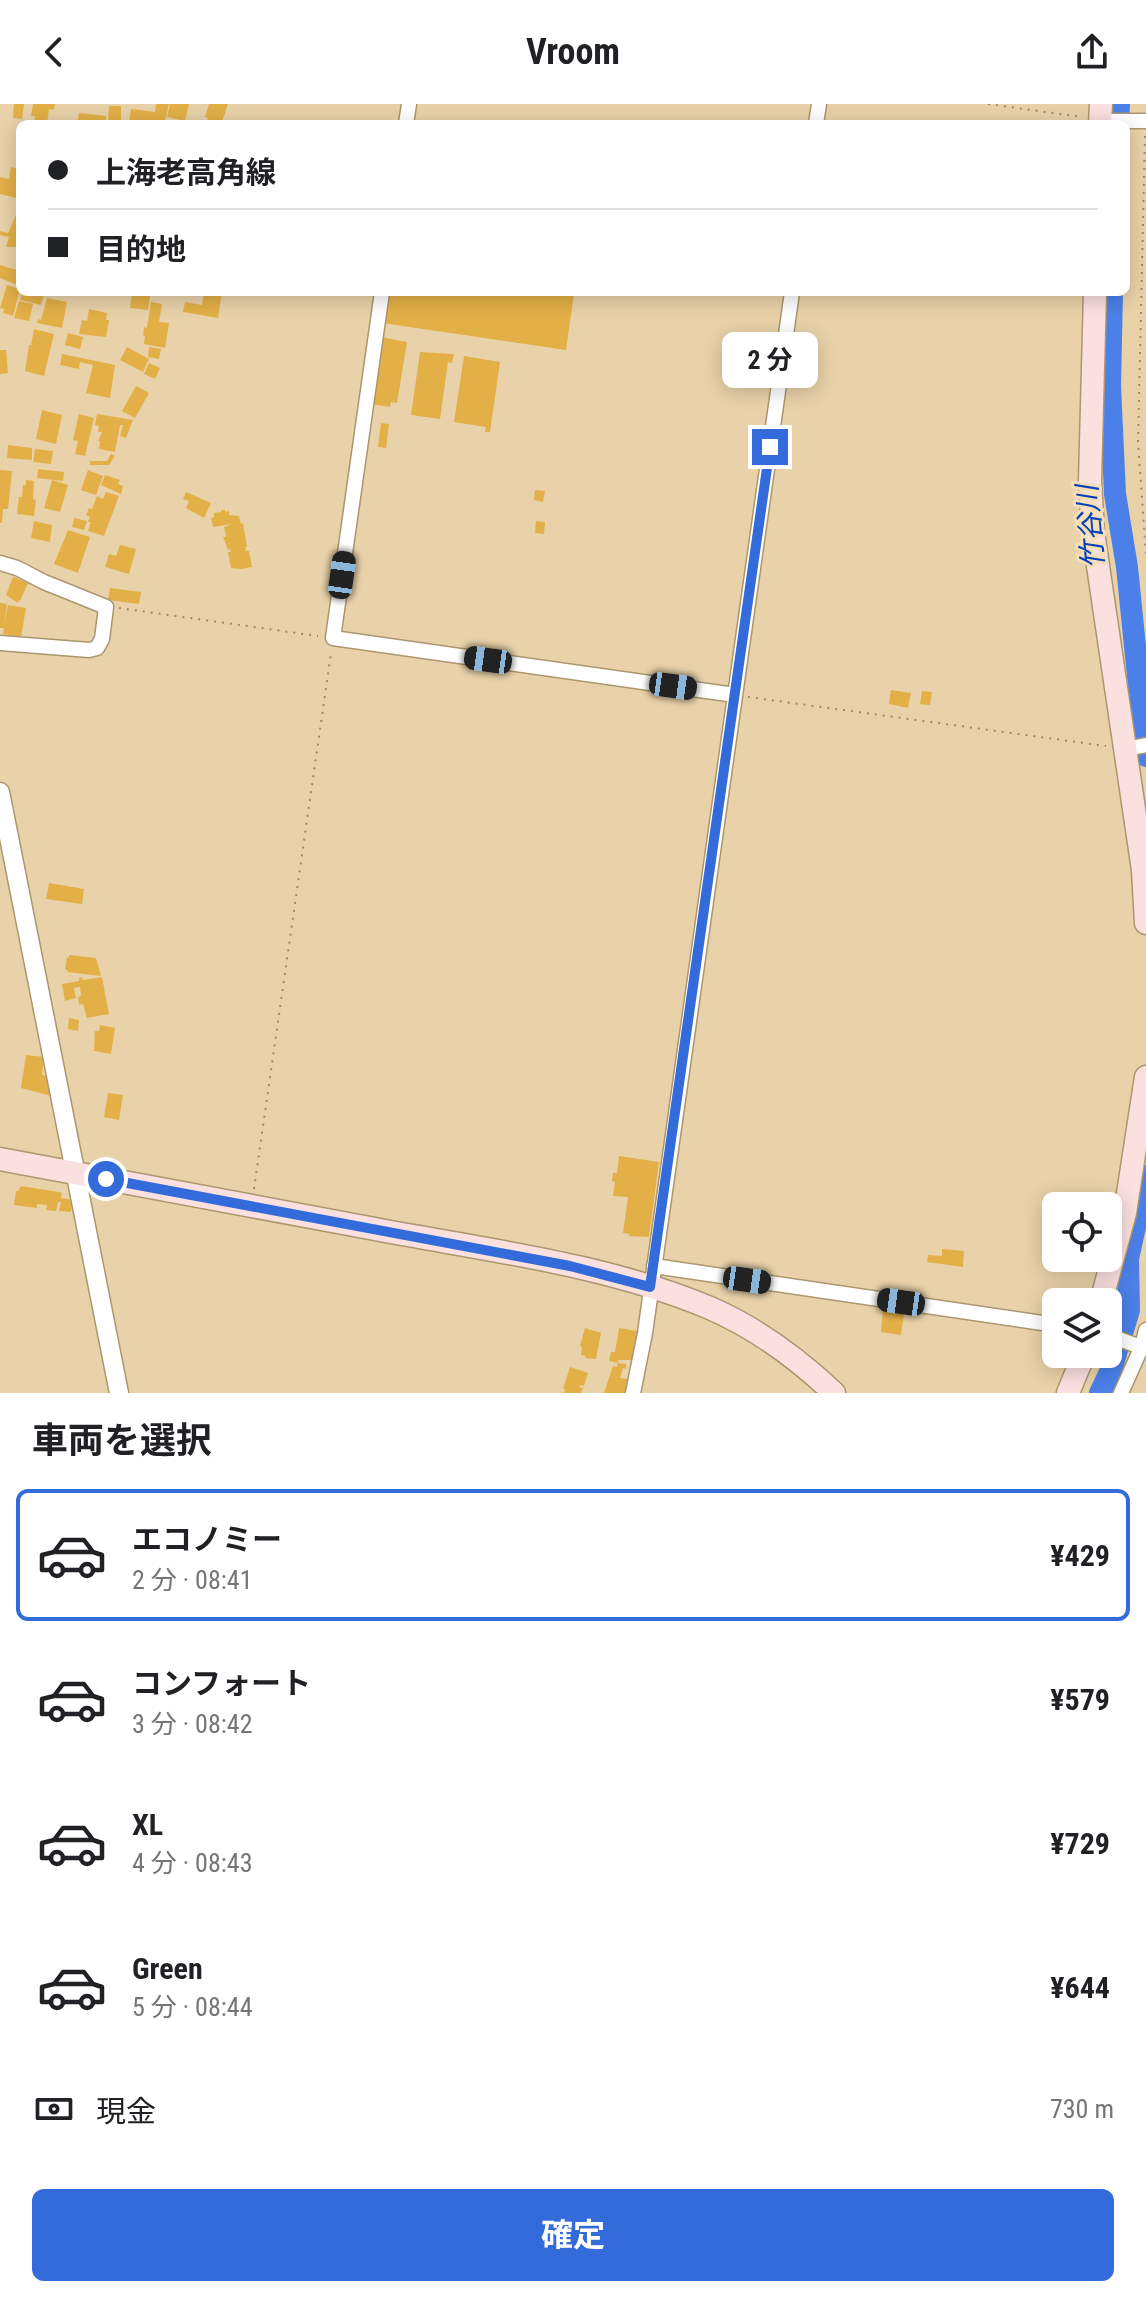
<!DOCTYPE html>
<html lang="ja">
<head>
<meta charset="utf-8">
<style>
  :root { --surface:#fff; --page:#f2f2f2; --text:#202124; --muted:#757577; --line:#e0e0e0; --accent:#346bda }
  body { margin:0; font-family:"Roboto Condensed","Noto Sans JP",sans-serif; background:var(--page); color:var(--text); height:100vh; display:flex; flex-direction:column; font-size:30px; white-space:nowrap }
  * { box-sizing:border-box; margin:0 }
  p { font-size:26px; color:var(--muted) }
  .icon { flex:none; width:44px; height:44px; fill:none; stroke:currentColor; stroke-width:2; stroke-linecap:round; stroke-linejoin:round }
  .map { position:relative; height:1289px; overflow:hidden }
  .drawer { display:flex; flex-direction:column; background:var(--surface); flex:1 }
  .drawer>* { flex:none }
  .guide { position:absolute; left:16px; top:16px; width:1114px; height:176px; border-radius:12px; box-shadow:0 4px 20px #0003; display:grid; align-content:center; height:176px; padding:0 32px; background:var(--surface) }
  .buttons { position:absolute; left:1042px; top:1088px; display:grid; gap:16px }
  .buttons a { display:grid; place-items:center; width:80px; height:80px; border-radius:12px; background:var(--surface); box-shadow:0 4px 20px #0003; font-size:40px }
  .end { position:absolute; width:36px; height:36px; margin:-18px; border:10px solid #346bda; background:#fff; box-shadow:0 0 0 4px #fff }
  .from { border-radius:50% }
  .bubble { position:absolute; height:56px; border-radius:12px; background:var(--surface); box-shadow:0 4px 20px #0003; font-size:26px; font-weight:700; line-height:56px; text-align:center }
  .car { position:absolute; width:24px; height:48px; margin:-24px -12px; border-radius:10px; box-shadow:0 0 6px 2px #0007; background:linear-gradient(#222 24%,#8ab4d8 0 40%,#222 0 76%,#8ab4d8 0 86%,#222 0) }
  .guide b { display:flex; align-items:center; gap:28px; height:76px; font-size:30px }
  .guide b+b { border-top:2px solid var(--line) }
  .guide i { width:20px; height:20px; background:var(--text) }
  ul { padding:0; list-style:none }
  li { display:flex; align-items:center; gap:24px; height:132px; margin:0 16px 12px; padding:0 16px; border:4px solid transparent; border-radius:12px }
  li div { flex:1 }
  li b { display:block; font-size:30px }
  li em { font-style:normal; font-weight:700 }
  li.current { border-color:var(--accent) }
  li>.icon { width:72px; height:72px; stroke-width:1.5 }
  h2 { padding:0 32px; font-size:36px; line-height:96px }
  .pay { display:flex; align-items:center; gap:20px; height:88px; padding:0 32px; font-size:30px }
  .pay p { margin-inline-start:auto }
  .primary-button { display:flex; gap:16px; margin-top:auto; padding:16px 32px }
  .primary-button a { flex:1; height:92px; border-radius:12px; background:var(--accent); color:#fff; font-size:32px; font-weight:700; line-height:92px; text-align:center }
  header { display:flex; justify-content:space-between; align-items:center; height:104px; padding:0 32px; background:var(--surface); font-size:36px; font-weight:700 }
  .map>svg:first-child { display:block }
  .lines { fill:none; stroke-linecap:round; stroke-linejoin:round }
  .river { stroke:#4b80e8; stroke-width:22 }
  .building { fill:#e3b047 }
  .minor-casing { stroke:#ab966f; stroke-width:17 }
  .tertiary-casing { stroke:#ab966f; stroke-width:21 }
  .secondary-casing { stroke:#ab966f; stroke-width:25 }
  .path { stroke:#9a896a; stroke-width:2; stroke-dasharray:2 6; stroke-linecap:butt }
  .minor { stroke:#fff; stroke-width:14 }
  .tertiary { stroke:#fff; stroke-width:18 }
  .secondary { stroke:#fae0df; stroke-width:22 }
  .route { stroke:#346bda; stroke-width:10 }
  .labels { text-anchor:middle; stroke-width:6; stroke-linejoin:round; paint-order:stroke }
  .water-label { font-size:28px; font-style:italic; fill:#0542ba; stroke:#f6dfb6 }
</style>
</head>
<body>
<header><svg class="icon" aria-label="back" viewBox="0 0 24 24"><path d="M15 5l-7 7 7 7"/></svg>Vroom<svg class="icon" aria-label="share" viewBox="0 0 24 24"><path d="M12 15V3M7 8l5-5 5 5M5 13v7h14v-7"/></svg></header>
<div class="map">
<svg width="1146" height="1289" viewBox="0 0 1146 1289">
  <rect width="100%" height="100%" fill="#e9d2a9"/>
  <g class="lines">
    <path class="river" d="M1118,20L1119,0
      M1112,188L1110,282L1115,390L1127,463L1146,652
      M1100,1289L1111,1266L1129,1206L1128,1155L1146,1072"/>
  </g>
  <path class="building" d="M14,0H24L22,15L13,14Z
    M33,0H55L54,6L49,5L47,20L34,19L35,12H31Z
    M156,0H169L164,20H129L131,5L155,8Z
    M170,0H189L185,17L167,13Z
    M209,0H228L222,18L220,17L219,20H205L208,14L205,13Z
    M109,2H121V20H108Z
    M79,9L106,12L105,20H77Z
    M11,63L20,65V95L0,90V73L9,75Z
    M20,102V143H6L9,133L0,131V127L8,129Z
    M0,161L20,167V182L0,174Z
    M7,181L20,185L13,212L3,209L4,205L0,204Z
    M22,188H36L44,191L41,201L20,196Z
    M204,188H222L218,214L183,208L185,198L202,201Z
    M386,188H561L574,190L566,246L382,219Z
    M132,189L150,192L148,206L130,204Z
    M47,194L67,198L62,224L37,219L38,215L41,216Z
    M19,197L33,200L29,217L14,214Z
    M151,198L162,200L159,218L169,219L165,244L144,240L145,232L143,231L144,223L147,224Z
    M89,205L107,209L106,216H109L106,233L79,230L82,216L87,217Z
    M34,225L54,230L44,272L25,267L29,241H31Z
    M68,229L83,233L80,245L65,241Z
    M381,233L407,238L397,299L391,298L390,303L371,300Z
    M127,243L149,255L143,268L120,256Z
    M149,243L161,245L159,255L148,253Z
    M0,246H6L8,269L0,270Z
    M420,248L454,250L452,259L448,258L440,315L411,311Z
    M62,250L115,261L110,294L86,289L93,261L80,258L79,265L60,261Z
    M464,252L500,258L490,328H485L486,323L454,318Z
    M149,259L160,264L155,275L144,270Z
    M136,282L149,289L135,314L122,307Z
    M42,306L62,311L56,340L36,335Z
    M79,310L94,314L85,352L75,350L78,337L73,336Z
    M97,310L133,316L126,334L120,332L123,321H120L115,348L99,345L100,337H98L102,328H98L99,322L95,321Z
    M381,319L389,320L386,344L378,343Z
    M8,341L32,344V356L7,354Z
    M35,345L53,347L51,360L33,358Z
    M111,350L115,352L109,361H90V357H107Z
    M38,365L64,368L63,377L37,374Z
    M0,366L12,367L8,405H3L2,419H0Z
    M88,366L103,372L96,391L81,386Z
    M105,371L120,376L118,380L123,382L121,390L101,381Z
    M26,376L34,377L33,395L36,396L34,412L17,410L19,393H22L23,381H26Z
    M52,376L68,381L60,408L44,404Z
    M535,386L545,387L543,398L534,396Z
    M106,388L119,392L104,432L88,427L91,418H88L90,413L86,411L89,404L92,405L97,392L103,395Z
    M186,388L211,399L204,414L186,404L189,397L183,395Z
    M221,406H225V408L229,407V411L239,412L241,420L243,419L247,443H245L246,447H249L252,463L241,465L231,464L228,448H231L230,445L228,446L223,433H226L224,423L232,420L213,423L211,414L214,413V409L221,408Z
    M74,414L87,417L84,426L72,423Z
    M34,417L52,421L50,438L31,434Z
    M536,417L545,418L544,430L535,429Z
    M68,426L90,433L78,469L54,460Z
    M120,441L136,445L129,470L105,463L109,450L116,452Z
    M13,473L28,479L20,497L19,496L18,499L6,491Z
    M110,484L141,488L139,500L108,496Z
    M0,499L7,500L4,521L8,501L26,504L21,533L3,530L4,524H0Z
    M891,586L911,589L908,604L889,600Z
    M922,587L932,588L930,601L920,600Z
    M49,779L84,785L82,800L46,795Z
    M69,851L96,854L101,872L67,868L68,866H65L67,853L69,854Z
    M82,873L83,876L102,873L109,910L87,914L83,900L79,901L78,893L81,892L80,883L74,884L76,894L65,897L62,880L79,877V874Z
    M69,914L79,916L78,927L68,925Z
    M100,921L115,924L111,950L94,947L95,927H99Z
    M26,951L44,953L42,971L49,972L52,992L21,984Z
    M108,989L123,991L119,1016L104,1013Z
    M619,1052L659,1058L649,1133L629,1132V1130L623,1129L628,1093L613,1092L615,1078L612,1077L613,1069H617Z
    M21,1082L59,1088L62,1089L61,1094L73,1096L71,1108L59,1107L61,1098H58L56,1107L46,1106L47,1101L37,1100V1104L14,1101L16,1087H18Z
    M942,1145L964,1147L963,1163L927,1158L928,1151L942,1152Z
    M883,1206L904,1210L901,1231L881,1228Z
    M585,1224L601,1229L596,1255L585,1254L586,1252L581,1251L582,1243L580,1242Z
    M619,1224L637,1227L632,1256H618V1259L626,1260V1265L623,1264L620,1274L627,1275L626,1285L625,1289H604L613,1262L617,1263L618,1259L609,1257L611,1248H615Z
    M570,1263L588,1269L584,1282L580,1281L579,1283L583,1284L581,1289H564L565,1285H563Z"/>
  <g class="lines">
    <g class="minor-casing">
      <path id="minor" d="M1100,17H1145
        M406,20L409,0
        M816,20L819,0
        M382,188L333,534L735,591
        M0,459L17,464L44,478L106,503L102,535L97,544L89,546L0,539
        M1126,645L1146,641
        M654,1162L1056,1221
        M1108,1231L1146,1245
        M633,1289L645,1229L792,188
        M1121,1289L1142,1242L1146,1226"/>
    </g>
    <g class="tertiary-casing">
      <path id="tertiary" d="M0,688L119,1289"/>
    </g>
    <g class="secondary-casing">
      <path id="secondary" d="M1100,20L1101,0
        M1095,188L1090,377L1093,428L1143,766L1146,819
        M0,1055C125,1078 250,1101 375,1125C485,1146 606,1160 710,1204C756,1224 798,1255 834,1289
        M1101,1198L1125,1109L1146,973
        M1068,1289L1084,1250"/>
    </g>
    <path class="path" d="M988,0L1082,13
      M1145,32L1138,338L1146,450
      M119,504L318,532
      M748,593L1106,642
      M254,1085L331,549"/>
    <use href="#minor" class="minor"/>
    <use href="#tertiary" class="tertiary"/>
    <use href="#secondary" class="secondary"/>
  </g>
  <g class="lines">
    <path class="route" d="M106,1075L570,1162L650,1183L770,343"/>
  </g>
  <g class="labels">
    <g class="water-label">
      <text transform="translate(1090 423) rotate(-95)" y="10">竹谷川</text>
    </g>
  </g>
</svg>
<div class="buttons">
<a><svg class="icon" aria-label="locate" viewBox="0 0 24 24"><circle cx="12" cy="12" r="6"/><path d="M12 2v4M12 18v4M2 12h4M18 12h4"/></svg></a>
<a><svg class="icon" aria-label="layers" viewBox="0 0 24 24"><path d="M12 4l9 5-9 5-9-5zM3 14l9 5 9-5"/></svg></a>
</div>
<i class="end from" style="left:106px;top:1075px"></i>
<i class="end" style="left:770px;top:343px"></i>
<div class="bubble" style="left:722px;top:228px;width:96px">2 分</div>
<i class="car" style="left:342px;top:471px;rotate:8deg"></i>
<i class="car" style="left:488px;top:556px;rotate:278deg"></i>
<i class="car" style="left:673px;top:582px;rotate:98deg"></i>
<i class="car" style="left:747px;top:1176px;rotate:98deg"></i>
<i class="car" style="left:901px;top:1198px;rotate:278deg"></i>
<div class="guide">
<b><i class="from"></i>上海老高角線</b>
<b><i></i>目的地</b>
</div>
</div>
<section class="drawer">
<h2>車両を選択</h2>
<ul>
<li class="current"><svg class="icon" aria-label="car" viewBox="0 0 24 24"><path d="M5 17H2v-5l4-1 3-4h7l3 4 3 1v5h-3M9 17h6M6 11h13"/><circle cx="7" cy="17" r="2"/><circle cx="17" cy="17" r="2"/></svg><div><b>エコノミー</b><p>2 分 · 08:41</p></div><em>¥429</em></li>
<li><svg class="icon" aria-label="car" viewBox="0 0 24 24"><path d="M5 17H2v-5l4-1 3-4h7l3 4 3 1v5h-3M9 17h6M6 11h13"/><circle cx="7" cy="17" r="2"/><circle cx="17" cy="17" r="2"/></svg><div><b>コンフォート</b><p>3 分 · 08:42</p></div><em>¥579</em></li>
<li><svg class="icon" aria-label="car" viewBox="0 0 24 24"><path d="M5 17H2v-5l4-1 3-4h7l3 4 3 1v5h-3M9 17h6M6 11h13"/><circle cx="7" cy="17" r="2"/><circle cx="17" cy="17" r="2"/></svg><div><b>XL</b><p>4 分 · 08:43</p></div><em>¥729</em></li>
<li><svg class="icon" aria-label="car" viewBox="0 0 24 24"><path d="M5 17H2v-5l4-1 3-4h7l3 4 3 1v5h-3M9 17h6M6 11h13"/><circle cx="7" cy="17" r="2"/><circle cx="17" cy="17" r="2"/></svg><div><b>Green</b><p>5 分 · 08:44</p></div><em>¥644</em></li>
</ul>
<div class="pay"><svg class="icon" aria-label="cash" viewBox="0 0 24 24"><path d="M3 7h18v10H3z"/><circle cx="12" cy="12" r="2"/></svg>現金<p>730 m</p></div>
<div class="primary-button"><a>確定</a></div>
</section>
</body>
</html>
